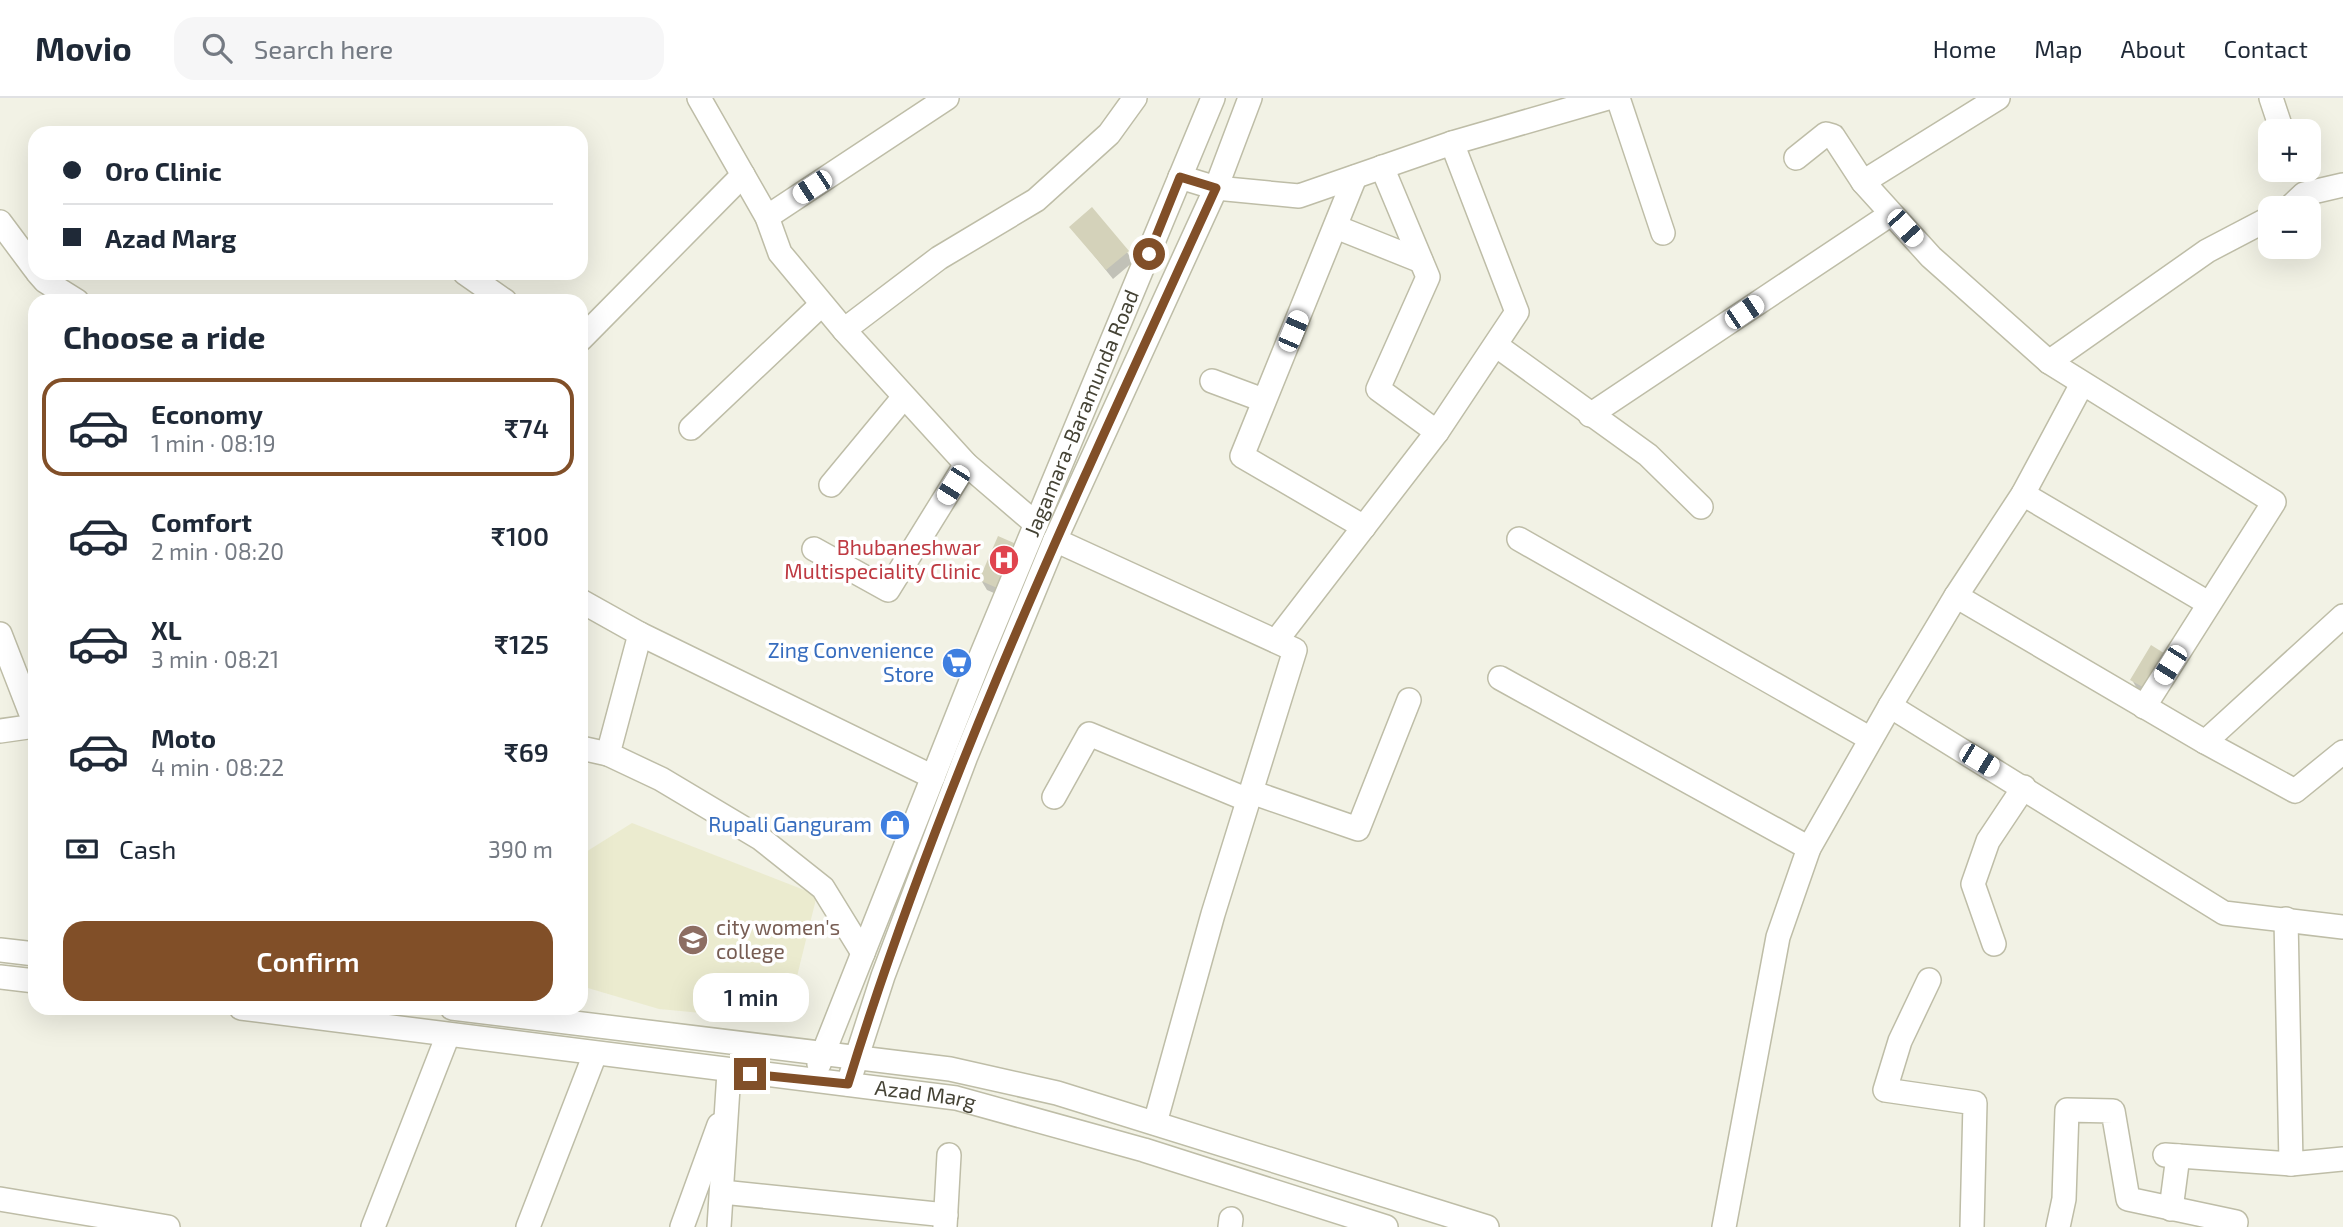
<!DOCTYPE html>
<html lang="en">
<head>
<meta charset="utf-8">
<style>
  :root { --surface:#fff; --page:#f6f6f7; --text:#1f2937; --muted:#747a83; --line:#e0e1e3; --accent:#814f28 }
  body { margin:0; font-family:"Exo 2",sans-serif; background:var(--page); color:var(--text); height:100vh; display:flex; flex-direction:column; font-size:26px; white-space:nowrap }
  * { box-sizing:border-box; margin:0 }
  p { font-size:23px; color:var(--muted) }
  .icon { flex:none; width:38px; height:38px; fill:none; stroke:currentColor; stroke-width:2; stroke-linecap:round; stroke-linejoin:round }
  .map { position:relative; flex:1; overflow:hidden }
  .details { position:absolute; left:28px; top:196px; width:560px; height:721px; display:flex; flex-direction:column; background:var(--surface); border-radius:21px; box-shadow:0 7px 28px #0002 }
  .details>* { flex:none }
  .banner { position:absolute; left:28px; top:28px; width:560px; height:154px; border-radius:21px; box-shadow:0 7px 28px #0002; display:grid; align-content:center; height:154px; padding:0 35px; background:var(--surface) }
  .buttons { position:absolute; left:2258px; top:21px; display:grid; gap:14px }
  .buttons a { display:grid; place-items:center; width:63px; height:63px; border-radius:14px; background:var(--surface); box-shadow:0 7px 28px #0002; font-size:35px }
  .end { position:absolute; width:32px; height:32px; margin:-16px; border:9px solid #814f28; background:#fff; box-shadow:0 0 0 4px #fff }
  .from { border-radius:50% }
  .bubble { position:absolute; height:49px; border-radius:21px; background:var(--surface); box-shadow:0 7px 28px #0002; font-size:23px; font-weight:600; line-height:49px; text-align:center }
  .car { position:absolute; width:21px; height:42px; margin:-21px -10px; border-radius:9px; box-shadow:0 0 5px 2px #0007; background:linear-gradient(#fff 24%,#345 0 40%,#fff 0 76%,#345 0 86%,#fff 0) }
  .banner b { display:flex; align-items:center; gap:24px; height:66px; font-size:26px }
  .banner b+b { border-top:2px solid var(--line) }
  .banner i { width:18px; height:18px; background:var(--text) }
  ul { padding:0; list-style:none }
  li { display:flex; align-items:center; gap:21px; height:98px; margin:0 14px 10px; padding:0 21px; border:4px solid transparent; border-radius:21px }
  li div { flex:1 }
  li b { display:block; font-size:26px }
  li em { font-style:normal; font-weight:600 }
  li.active { border-color:var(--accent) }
  li>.icon { width:63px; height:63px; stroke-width:1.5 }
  h2 { padding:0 35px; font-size:32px; line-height:84px }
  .pay { display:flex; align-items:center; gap:18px; height:77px; padding:0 35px; font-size:26px }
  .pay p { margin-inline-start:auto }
  .action { display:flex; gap:14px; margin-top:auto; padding:14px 35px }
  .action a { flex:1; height:80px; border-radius:21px; background:var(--accent); color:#fff; font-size:28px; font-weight:600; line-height:80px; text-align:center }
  header { display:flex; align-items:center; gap:42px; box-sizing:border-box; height:98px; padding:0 35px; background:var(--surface); border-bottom:2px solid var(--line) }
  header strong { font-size:33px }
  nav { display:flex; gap:38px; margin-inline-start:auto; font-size:24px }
  .search { width:490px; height:63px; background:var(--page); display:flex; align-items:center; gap:18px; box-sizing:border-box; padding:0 24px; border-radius:21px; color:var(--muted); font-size:26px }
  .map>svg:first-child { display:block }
  .education { fill:#ebebcf }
  .shadow { fill:#0003 }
  .building { fill:#d4d2ba }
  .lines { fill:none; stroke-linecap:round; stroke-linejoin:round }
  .minor-casing { stroke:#bebda7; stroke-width:26 }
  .minor { stroke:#fff; stroke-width:23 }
  .route { stroke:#814f28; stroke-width:9 }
  .labels { text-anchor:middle; stroke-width:7; stroke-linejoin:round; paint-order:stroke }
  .street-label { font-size:21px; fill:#454335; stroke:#fff }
  .health-label { font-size:21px; fill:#be3a42; stroke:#fff; text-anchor:end }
  .shop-label { font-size:21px; fill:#366cbe; stroke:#fff; text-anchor:end }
  .education-label { font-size:21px; fill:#785e54; stroke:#fff; text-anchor:start }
</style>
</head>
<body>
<header>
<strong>Movio</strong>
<div class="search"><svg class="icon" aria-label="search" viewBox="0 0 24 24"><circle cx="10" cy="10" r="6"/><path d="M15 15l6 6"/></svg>Search here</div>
<nav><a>Home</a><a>Map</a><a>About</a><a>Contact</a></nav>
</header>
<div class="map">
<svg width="2343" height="1129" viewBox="0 0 2343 1129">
  <rect width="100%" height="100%" fill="#f2f2e5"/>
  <path class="education" d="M632,725L817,797L786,923L659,911L581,888V757Z"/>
  <path class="shadow" d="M1071,129L1127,154L1133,164L1113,181Z
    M1022,450L1010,502L987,492L981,482Z
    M2132,582L2159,591L2156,602L2138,592Z"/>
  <path class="building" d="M1092,109L1129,153L1106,172L1069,129Z
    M998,438L1023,449L1004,493L979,482Z
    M2151,547L2167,557L2150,593L2130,582Z"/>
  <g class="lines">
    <g class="minor-casing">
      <g id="minor">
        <path d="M699,0L767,119L780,155L844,232L939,160L1036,102L1109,36L1135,0"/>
        <path d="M1618,0L1663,135"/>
        <path d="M1998,0L1863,84L1931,159L2049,264L2274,404L2144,609"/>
        <path d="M2271,0L2282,33"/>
        <path d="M1452,45L1608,0"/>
        <path d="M1796,60L1826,36L1833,38L1863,84"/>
        <path d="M1382,69L1428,179L1378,291L1437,334"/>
        <path d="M1180,79L1216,90L1299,98L1452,45L1517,214L1437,334L1276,543"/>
        <path d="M1355,79L1242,358L1364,429"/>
        <path d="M2289,110L2304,96L2343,87"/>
        <path d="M767,119L947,0"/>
        <path d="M0,124L35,171"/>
        <path d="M1336,129L1421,163"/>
        <path d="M38,175L45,183L77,203"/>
        <path d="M465,175L505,203"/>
        <path d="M844,232L966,366L1036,426"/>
        <path d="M581,241L743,77"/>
        <path d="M1497,248L1648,357L1701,409"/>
        <path d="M2049,264L2207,153L2270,120"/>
        <path d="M1212,283L1263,302"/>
        <path d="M2082,286L2023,396L1956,498L2205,644L2295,693L2343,654"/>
        <path d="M1590,317L1891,116"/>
        <path d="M691,330L821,207"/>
        <path d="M831,387L903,300"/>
        <path d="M2023,396L2208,505"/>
        <path d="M1519,441L1869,640"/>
        <path d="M1055,442L1295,552L1213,816L1155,1025"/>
        <path d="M814,451L888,492L966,366"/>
        <path d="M1956,498L1890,608L2224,815L2343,829"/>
        <path d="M581,503L640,536L608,656L661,681L760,740L823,790L863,855"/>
        <path d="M0,536L35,626"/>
        <path d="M640,536L933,679"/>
        <path d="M1500,580L1809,750"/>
        <path d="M0,633L35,628"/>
        <path d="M2205,644L2343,518"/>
        <path d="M581,650L608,656"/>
        <path d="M1251,694L1358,731L1409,602"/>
        <path d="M1054,699L1089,636L1248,702"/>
        <path d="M2286,821L2291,1066"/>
        <path d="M1994,846L1973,786L1988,743L2024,689"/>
        <path d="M0,852L35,856"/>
        <path d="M0,879L35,883"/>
        <path d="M1929,882L1900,943L1885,992L1975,1005L1972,1129"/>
        <path id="s1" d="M241,910L956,1000L1144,1052L1386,1129"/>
        <path d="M452,910L950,971L1057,995L1487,1129"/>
        <path id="s2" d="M819,966L981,558L1213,0"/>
        <path d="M848,986L883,878L966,658L1055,442L1216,90L1250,0"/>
        <path d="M2165,1057L2291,1066L2343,1061"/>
        <path d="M722,1094L946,1117"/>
        <path d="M0,1101L168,1129"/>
        <path d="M2171,1111L2178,1058"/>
        <path d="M373,1129L448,937"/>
        <path d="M528,1129L595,956"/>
        <path d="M682,1129L719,1027"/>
        <path d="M719,1129L729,974"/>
        <path d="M945,1129L949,1057"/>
        <path d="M1230,1129L1231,1121"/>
        <path d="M1724,1129L1778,839L1809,750L1890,608"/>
        <path d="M2058,1129L2064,1101L2067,1012L2113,1013L2128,1101L2236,1124L2235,1129"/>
      </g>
    </g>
    <use href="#minor" class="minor"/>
  </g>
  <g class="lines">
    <path class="route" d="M750,976L848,986C942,678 1083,382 1216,90L1180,79L1149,156"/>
  </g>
  <defs>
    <g id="hospital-disc" transform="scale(1.575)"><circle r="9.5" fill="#e0444e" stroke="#fff"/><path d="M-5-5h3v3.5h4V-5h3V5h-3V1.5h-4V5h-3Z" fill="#fff"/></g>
    <g id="supermarket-disc" transform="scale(1.575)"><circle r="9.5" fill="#3f7fe0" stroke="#fff"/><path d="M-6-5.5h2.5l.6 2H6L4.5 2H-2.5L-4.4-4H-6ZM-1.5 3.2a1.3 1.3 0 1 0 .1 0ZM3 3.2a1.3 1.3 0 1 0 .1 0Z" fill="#fff"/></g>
    <g id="shop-disc" transform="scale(1.575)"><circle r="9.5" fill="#3f7fe0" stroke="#fff"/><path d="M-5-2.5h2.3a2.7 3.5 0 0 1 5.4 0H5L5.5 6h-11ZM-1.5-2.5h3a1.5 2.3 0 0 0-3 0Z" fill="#fff"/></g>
    <g id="university-disc" transform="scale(1.575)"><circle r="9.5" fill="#8d6e63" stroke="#fff"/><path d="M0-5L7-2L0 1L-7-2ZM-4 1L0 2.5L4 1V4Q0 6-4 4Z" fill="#fff"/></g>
  </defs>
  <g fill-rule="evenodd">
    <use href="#hospital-disc" x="1004" y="462"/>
    <use href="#supermarket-disc" x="957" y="565"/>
    <use href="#shop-disc" x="895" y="727"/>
    <use href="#university-disc" x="693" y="842"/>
  </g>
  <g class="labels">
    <g class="street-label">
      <text dy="7" stroke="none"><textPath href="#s2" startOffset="702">Jagamara-Baramunda Road</textPath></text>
      <text dy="7" stroke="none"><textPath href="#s1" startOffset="690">Azad Marg</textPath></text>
    </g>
    <g class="health-label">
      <text x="981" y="457">Bhubaneshwar<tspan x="981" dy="24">Multispeciality Clinic</tspan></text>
    </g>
    <g class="shop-label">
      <text x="934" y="560">Zing Convenience<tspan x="934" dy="24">Store</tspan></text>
      <text x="872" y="734">Rupali Ganguram</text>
    </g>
    <g class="education-label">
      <text x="716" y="837">city women's<tspan x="716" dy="24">college</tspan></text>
    </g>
  </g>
</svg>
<div class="buttons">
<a>+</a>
<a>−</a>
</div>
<i class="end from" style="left:1149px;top:156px"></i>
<i class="end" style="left:750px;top:976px"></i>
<div class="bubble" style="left:693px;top:875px;width:116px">1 min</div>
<i class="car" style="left:812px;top:89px;rotate:237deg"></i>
<i class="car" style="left:1905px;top:130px;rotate:138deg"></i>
<i class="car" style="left:1744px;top:214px;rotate:56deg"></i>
<i class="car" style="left:1293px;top:233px;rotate:23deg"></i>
<i class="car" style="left:953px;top:387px;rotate:212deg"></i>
<i class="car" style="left:2170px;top:567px;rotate:212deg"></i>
<i class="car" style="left:1979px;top:662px;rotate:121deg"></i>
<div class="banner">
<b><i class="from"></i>Oro Clinic</b>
<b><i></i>Azad Marg</b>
</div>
<section class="details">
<h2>Choose a ride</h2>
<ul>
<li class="active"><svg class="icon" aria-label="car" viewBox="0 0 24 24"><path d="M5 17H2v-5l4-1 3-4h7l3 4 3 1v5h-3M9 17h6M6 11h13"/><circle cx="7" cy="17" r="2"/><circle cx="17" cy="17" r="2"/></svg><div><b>Economy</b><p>1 min · 08:19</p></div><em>₹74</em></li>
<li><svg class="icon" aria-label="car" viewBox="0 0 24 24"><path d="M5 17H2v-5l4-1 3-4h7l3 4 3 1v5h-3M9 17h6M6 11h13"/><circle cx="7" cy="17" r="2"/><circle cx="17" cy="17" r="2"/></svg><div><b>Comfort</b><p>2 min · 08:20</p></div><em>₹100</em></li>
<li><svg class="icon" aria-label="car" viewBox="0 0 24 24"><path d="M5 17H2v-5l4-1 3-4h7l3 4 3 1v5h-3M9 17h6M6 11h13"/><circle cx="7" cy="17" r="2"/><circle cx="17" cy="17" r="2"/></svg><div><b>XL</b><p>3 min · 08:21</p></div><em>₹125</em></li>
<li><svg class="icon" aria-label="car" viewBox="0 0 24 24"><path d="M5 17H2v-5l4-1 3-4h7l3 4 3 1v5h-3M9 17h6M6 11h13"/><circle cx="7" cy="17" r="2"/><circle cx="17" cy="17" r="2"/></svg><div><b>Moto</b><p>4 min · 08:22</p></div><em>₹69</em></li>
</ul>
<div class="pay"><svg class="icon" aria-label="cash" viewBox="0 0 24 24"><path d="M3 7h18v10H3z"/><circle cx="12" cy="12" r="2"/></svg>Cash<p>390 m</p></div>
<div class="action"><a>Confirm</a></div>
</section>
</div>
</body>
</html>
